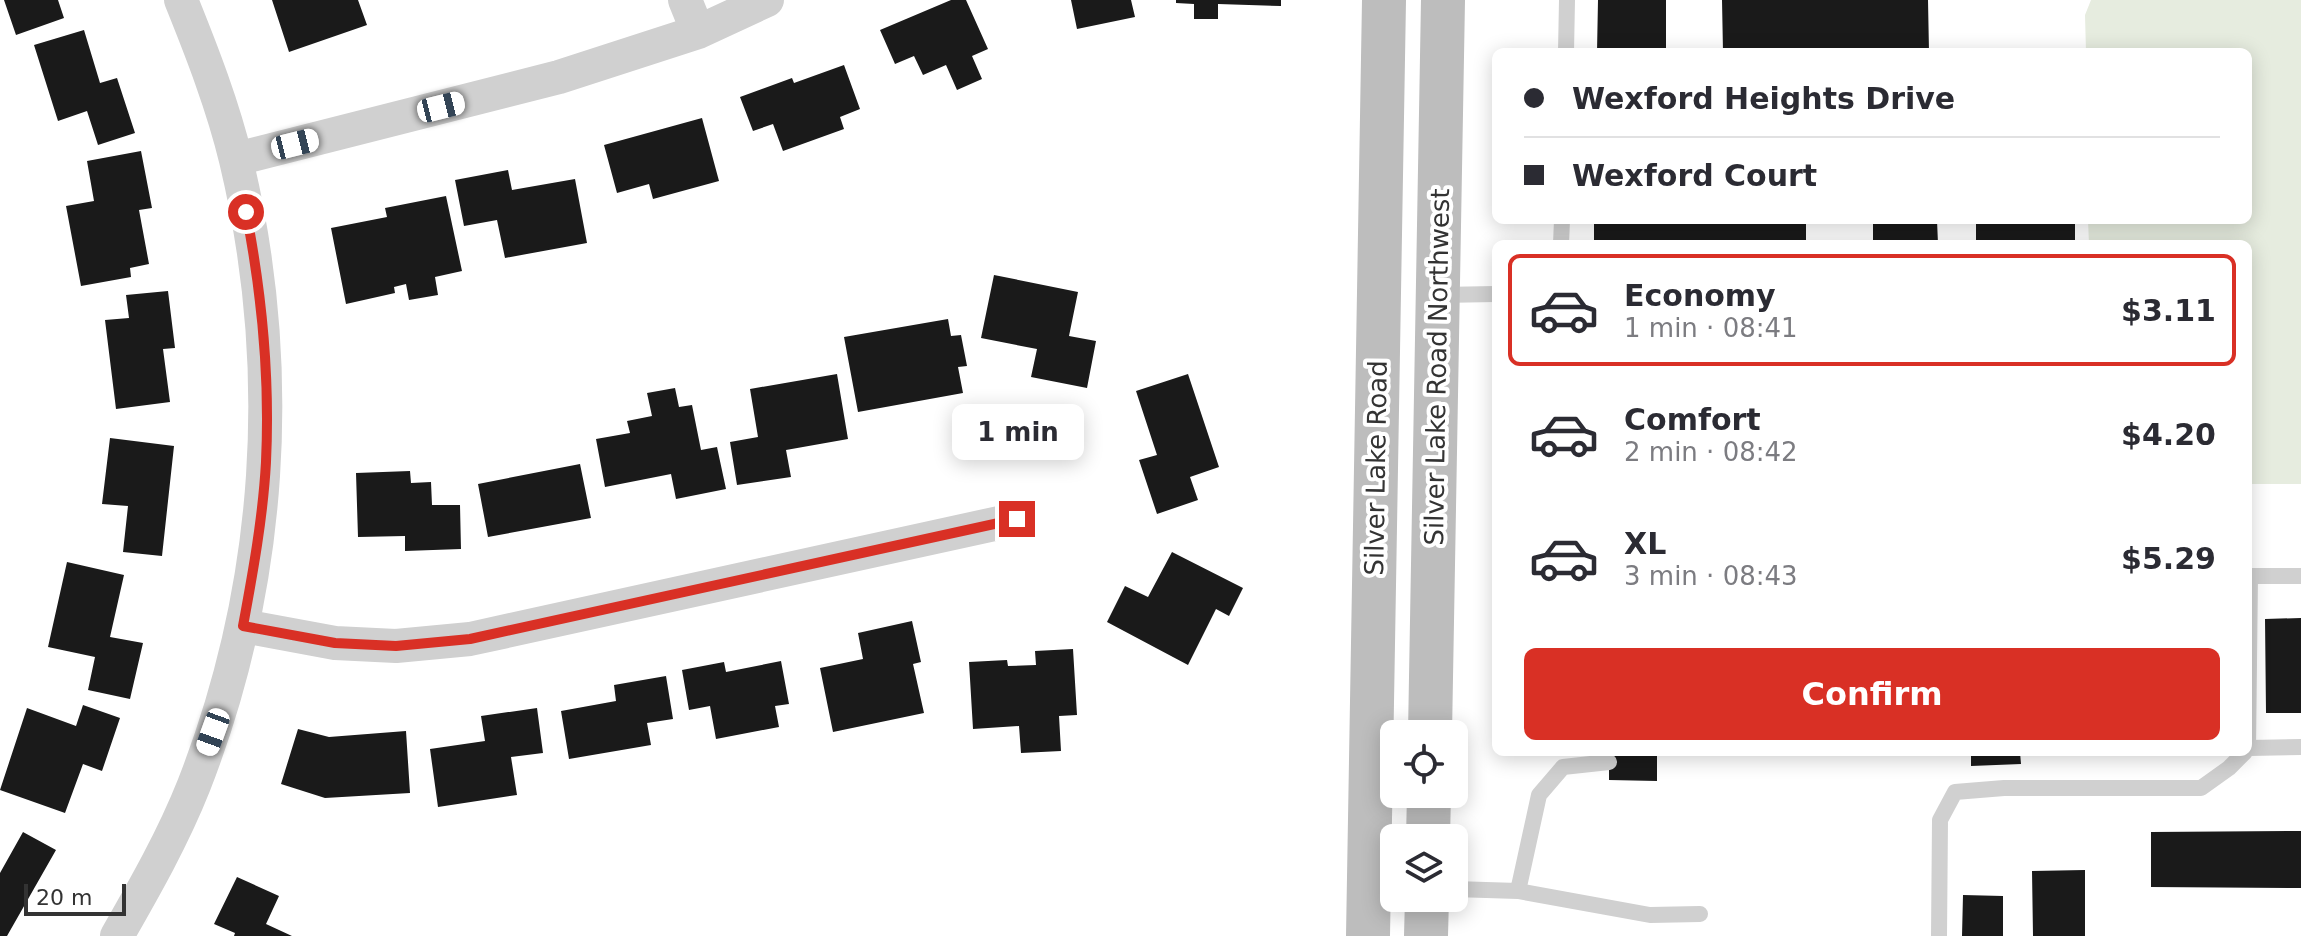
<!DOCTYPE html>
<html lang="en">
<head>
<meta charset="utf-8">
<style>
  :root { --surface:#fff; --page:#f2f2f3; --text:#2b2b33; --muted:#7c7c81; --line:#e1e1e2; --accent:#d93025 }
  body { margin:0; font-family:"DejaVu Sans",sans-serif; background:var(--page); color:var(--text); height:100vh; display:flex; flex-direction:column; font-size:30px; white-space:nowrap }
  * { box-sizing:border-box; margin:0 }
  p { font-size:26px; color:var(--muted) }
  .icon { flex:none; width:44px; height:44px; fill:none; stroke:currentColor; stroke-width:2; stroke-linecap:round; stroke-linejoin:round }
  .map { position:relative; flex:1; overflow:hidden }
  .side { position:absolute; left:1492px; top:240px; width:760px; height:516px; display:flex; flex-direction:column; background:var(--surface); border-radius:12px; box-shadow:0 4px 20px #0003 }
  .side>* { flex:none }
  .guide { position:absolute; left:1492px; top:48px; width:760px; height:176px; border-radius:12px; box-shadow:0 4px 20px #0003; display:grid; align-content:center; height:176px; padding:0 32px; background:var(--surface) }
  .fabs { position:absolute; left:1380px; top:720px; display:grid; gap:16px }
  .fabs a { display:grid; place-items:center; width:88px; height:88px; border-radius:12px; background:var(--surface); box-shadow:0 4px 20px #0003; font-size:40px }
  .scale { position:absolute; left:24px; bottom:20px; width:102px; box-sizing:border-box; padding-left:8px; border:4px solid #333; border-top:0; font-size:22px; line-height:28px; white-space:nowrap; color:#333; -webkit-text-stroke:6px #fff; paint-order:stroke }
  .end { position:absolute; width:36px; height:36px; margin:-18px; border:10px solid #d93025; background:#fff; box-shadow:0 0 0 4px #fff }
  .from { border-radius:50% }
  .bubble { position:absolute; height:56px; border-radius:12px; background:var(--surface); box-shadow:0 4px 20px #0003; font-size:26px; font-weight:600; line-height:56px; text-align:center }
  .car { position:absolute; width:24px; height:48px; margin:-24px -12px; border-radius:10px; box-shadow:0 0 6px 2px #0007; background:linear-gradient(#fff 24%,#345 0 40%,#fff 0 76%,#345 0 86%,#fff 0) }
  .guide b { display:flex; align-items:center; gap:28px; height:76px; font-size:30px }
  .guide b+b { border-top:2px solid var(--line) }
  .guide i { width:20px; height:20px; background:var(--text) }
  ul { padding:14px 0 0; list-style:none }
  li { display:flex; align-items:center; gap:24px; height:112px; margin:0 16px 12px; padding:0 16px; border:4px solid transparent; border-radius:12px }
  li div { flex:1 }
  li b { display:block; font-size:30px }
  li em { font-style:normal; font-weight:600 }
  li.on { border-color:var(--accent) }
  li>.icon { width:72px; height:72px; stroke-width:1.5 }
  .cta { display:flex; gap:16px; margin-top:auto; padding:16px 32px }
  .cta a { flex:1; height:92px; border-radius:12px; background:var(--accent); color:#fff; font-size:32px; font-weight:600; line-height:92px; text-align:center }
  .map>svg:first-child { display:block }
  .green { fill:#e6ecdf }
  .building { fill:#1a1a1a }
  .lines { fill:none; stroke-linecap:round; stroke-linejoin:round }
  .lane { stroke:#d0d0d0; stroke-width:16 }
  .street { stroke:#d0d0d0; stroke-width:34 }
  .secondary { stroke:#bdbdbd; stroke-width:44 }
  .route { stroke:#d93025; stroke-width:10 }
  .labels { text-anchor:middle; stroke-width:8; stroke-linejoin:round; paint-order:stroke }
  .street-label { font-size:26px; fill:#333; stroke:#fff }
</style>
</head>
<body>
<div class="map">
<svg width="2301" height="936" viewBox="0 0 2301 936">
  <rect width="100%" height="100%" fill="#fff"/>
  <path class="green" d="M2091,0H2301V484H2248V244H2089L2088,220H2248V52H2086L2085,15Z"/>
  <path class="building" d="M4,0H58L64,18L16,35Z
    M272,0H358L367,25L289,52Z
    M951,0H966L988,49L972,56L982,79L957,90L946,65L923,75L914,56L895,64L880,30Z
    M1071,0H1131L1135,17L1077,29Z
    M1176,0H1281V6L1218,4V19H1194V4L1176,3Z
    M1598,0H1666V52H1597Z
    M1722,0H1928L1929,52H1723Z
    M84,30L100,83L117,78L135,133L98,145L87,111L58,121L34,45Z
    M844,65L860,109L840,117L844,129L783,151L773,124L753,131L740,97L792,78L794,83Z
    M702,118L719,181L653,199L649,184L617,193L604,145Z
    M141,151L152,208L139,210L149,264L130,268L131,277L81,286L66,206L94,201L87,161Z
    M508,170L512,190L575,179L587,243L505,258L497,220L464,226L455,180Z
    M446,196L462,271L435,277L438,295L409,300L406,284L394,287L395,293L346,304L331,228L387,217L385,208Z
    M1594,220H1806V244H1594Z
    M1873,220H1937L1938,244H1873Z
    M1976,220H2075V244H1976Z
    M994,275L1078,292L1069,336L1096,341L1087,388L1031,377L1037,349L981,338Z
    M168,291L175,348L163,349L170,402L116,409L105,320L129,318L126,295Z
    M948,319L951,336L961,335L967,366L958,367L963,393L858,412L844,337Z
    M837,374L848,439L786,450L791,477L737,485L730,442L758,437L750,389Z
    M1188,374L1219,467L1190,477L1198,500L1157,514L1139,460L1157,455L1136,391Z
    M675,388L679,407L692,405L701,450L717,447L726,489L676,499L671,474L605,487L596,439L630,433L627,421L652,416L647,393Z
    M110,438L174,446L162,556L123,552L128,506L102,504Z
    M580,464L591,518L488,537L478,484Z
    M410,471L411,483L431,482L432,505H460L461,549L405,551V536L358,537L356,473Z
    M1172,552L1243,588L1229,616L1216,609L1188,665L1107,622L1125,586L1148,597Z
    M67,562L124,575L110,637L143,643L130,699L88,690L95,657L48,647Z
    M2301,618V713H2266L2265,619Z
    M912,621L921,662L913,664L924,713L833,732L820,668L863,659L858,633Z
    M1073,649L1077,715L1059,716L1061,751L1021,753L1019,726L973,729L969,662L1007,660L1008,666L1036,665L1035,651Z
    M781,661L789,704L775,706L779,727L716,739L710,706L689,710L682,670L724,662L726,672Z
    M666,676L673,719L647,723L651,745L569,759L561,711L616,701L614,685Z
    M83,705L120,718L102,771L83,764L65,813L0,790L27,708L76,726Z
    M537,708L543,753L511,757L517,795L438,807L430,749L485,741L481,716Z
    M298,729L329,737L406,731L410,793L325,798L281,784Z
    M1609,752H1657V781L1609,780Z
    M1971,752H2020L2021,764L1971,766Z
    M2301,831V888L2151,887V832Z
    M23,832L56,850L7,936H0V873Z
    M2085,870V936H2033L2032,871Z
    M237,877L279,896L266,924L292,936H234L235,933L214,924Z
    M1963,895L2003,896V936H1962Z"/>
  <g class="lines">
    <path class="lane" d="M1566,52L1567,0
      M1561,244L1562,220
      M1440,295L1496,294
      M2249,748L2301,747
      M2248,749L2250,576H2301
      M1454,889L1518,891L1650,915L1700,914
      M1518,891L1539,795L1563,767L1609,762
      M1939,936L1940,820L1955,792L2004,788H2201L2229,768L2245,752"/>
    <path class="street" d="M685,0L698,32
      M236,159L559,77L698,32L767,0
      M243,626L335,643L396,646L470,639L1017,519
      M117,936C145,887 173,838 194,785C272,585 286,369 236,160C223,106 202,52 181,0"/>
    <path class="secondary" d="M1430,734L1443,0
      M1428,838L1429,794
      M1368,936L1384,0
      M1426,936L1427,898"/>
  </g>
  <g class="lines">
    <path class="route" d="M246,212C262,294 270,378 266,462C263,517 253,572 243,626L335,643L396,646L470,639L1017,519"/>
  </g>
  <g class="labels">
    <g class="street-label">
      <text transform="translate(1437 367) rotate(-89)" y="9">Silver Lake Road Northwest</text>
      <text transform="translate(1376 468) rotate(-89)" y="9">Silver Lake Road</text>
    </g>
  </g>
</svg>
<div class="fabs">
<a><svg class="icon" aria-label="locate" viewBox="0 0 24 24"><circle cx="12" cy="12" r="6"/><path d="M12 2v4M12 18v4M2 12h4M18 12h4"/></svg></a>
<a><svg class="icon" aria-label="layers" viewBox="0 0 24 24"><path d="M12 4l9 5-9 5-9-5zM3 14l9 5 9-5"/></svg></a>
</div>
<div class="scale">20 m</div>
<i class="end from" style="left:246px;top:212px"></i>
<i class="end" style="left:1017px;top:519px"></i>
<div class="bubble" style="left:952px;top:404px;width:132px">1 min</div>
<i class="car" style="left:441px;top:107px;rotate:76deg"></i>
<i class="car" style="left:295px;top:144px;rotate:76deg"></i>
<i class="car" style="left:213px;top:732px;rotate:200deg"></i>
<div class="guide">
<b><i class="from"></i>Wexford Heights Drive</b>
<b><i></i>Wexford Court</b>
</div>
<section class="side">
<ul>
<li class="on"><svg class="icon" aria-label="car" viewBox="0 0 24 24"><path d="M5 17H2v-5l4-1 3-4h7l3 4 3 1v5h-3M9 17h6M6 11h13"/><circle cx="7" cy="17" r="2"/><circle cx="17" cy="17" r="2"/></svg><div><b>Economy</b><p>1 min · 08:41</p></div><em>$3.11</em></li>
<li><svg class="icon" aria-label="car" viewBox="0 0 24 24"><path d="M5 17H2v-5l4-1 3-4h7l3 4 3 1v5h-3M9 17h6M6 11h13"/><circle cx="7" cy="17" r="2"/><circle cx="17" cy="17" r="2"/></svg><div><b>Comfort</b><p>2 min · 08:42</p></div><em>$4.20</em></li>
<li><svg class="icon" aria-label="car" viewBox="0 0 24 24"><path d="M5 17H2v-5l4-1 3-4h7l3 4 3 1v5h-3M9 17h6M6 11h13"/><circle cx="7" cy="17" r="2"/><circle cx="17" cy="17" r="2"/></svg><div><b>XL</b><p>3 min · 08:43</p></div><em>$5.29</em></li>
</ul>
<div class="cta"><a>Confirm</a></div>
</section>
</div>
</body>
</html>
